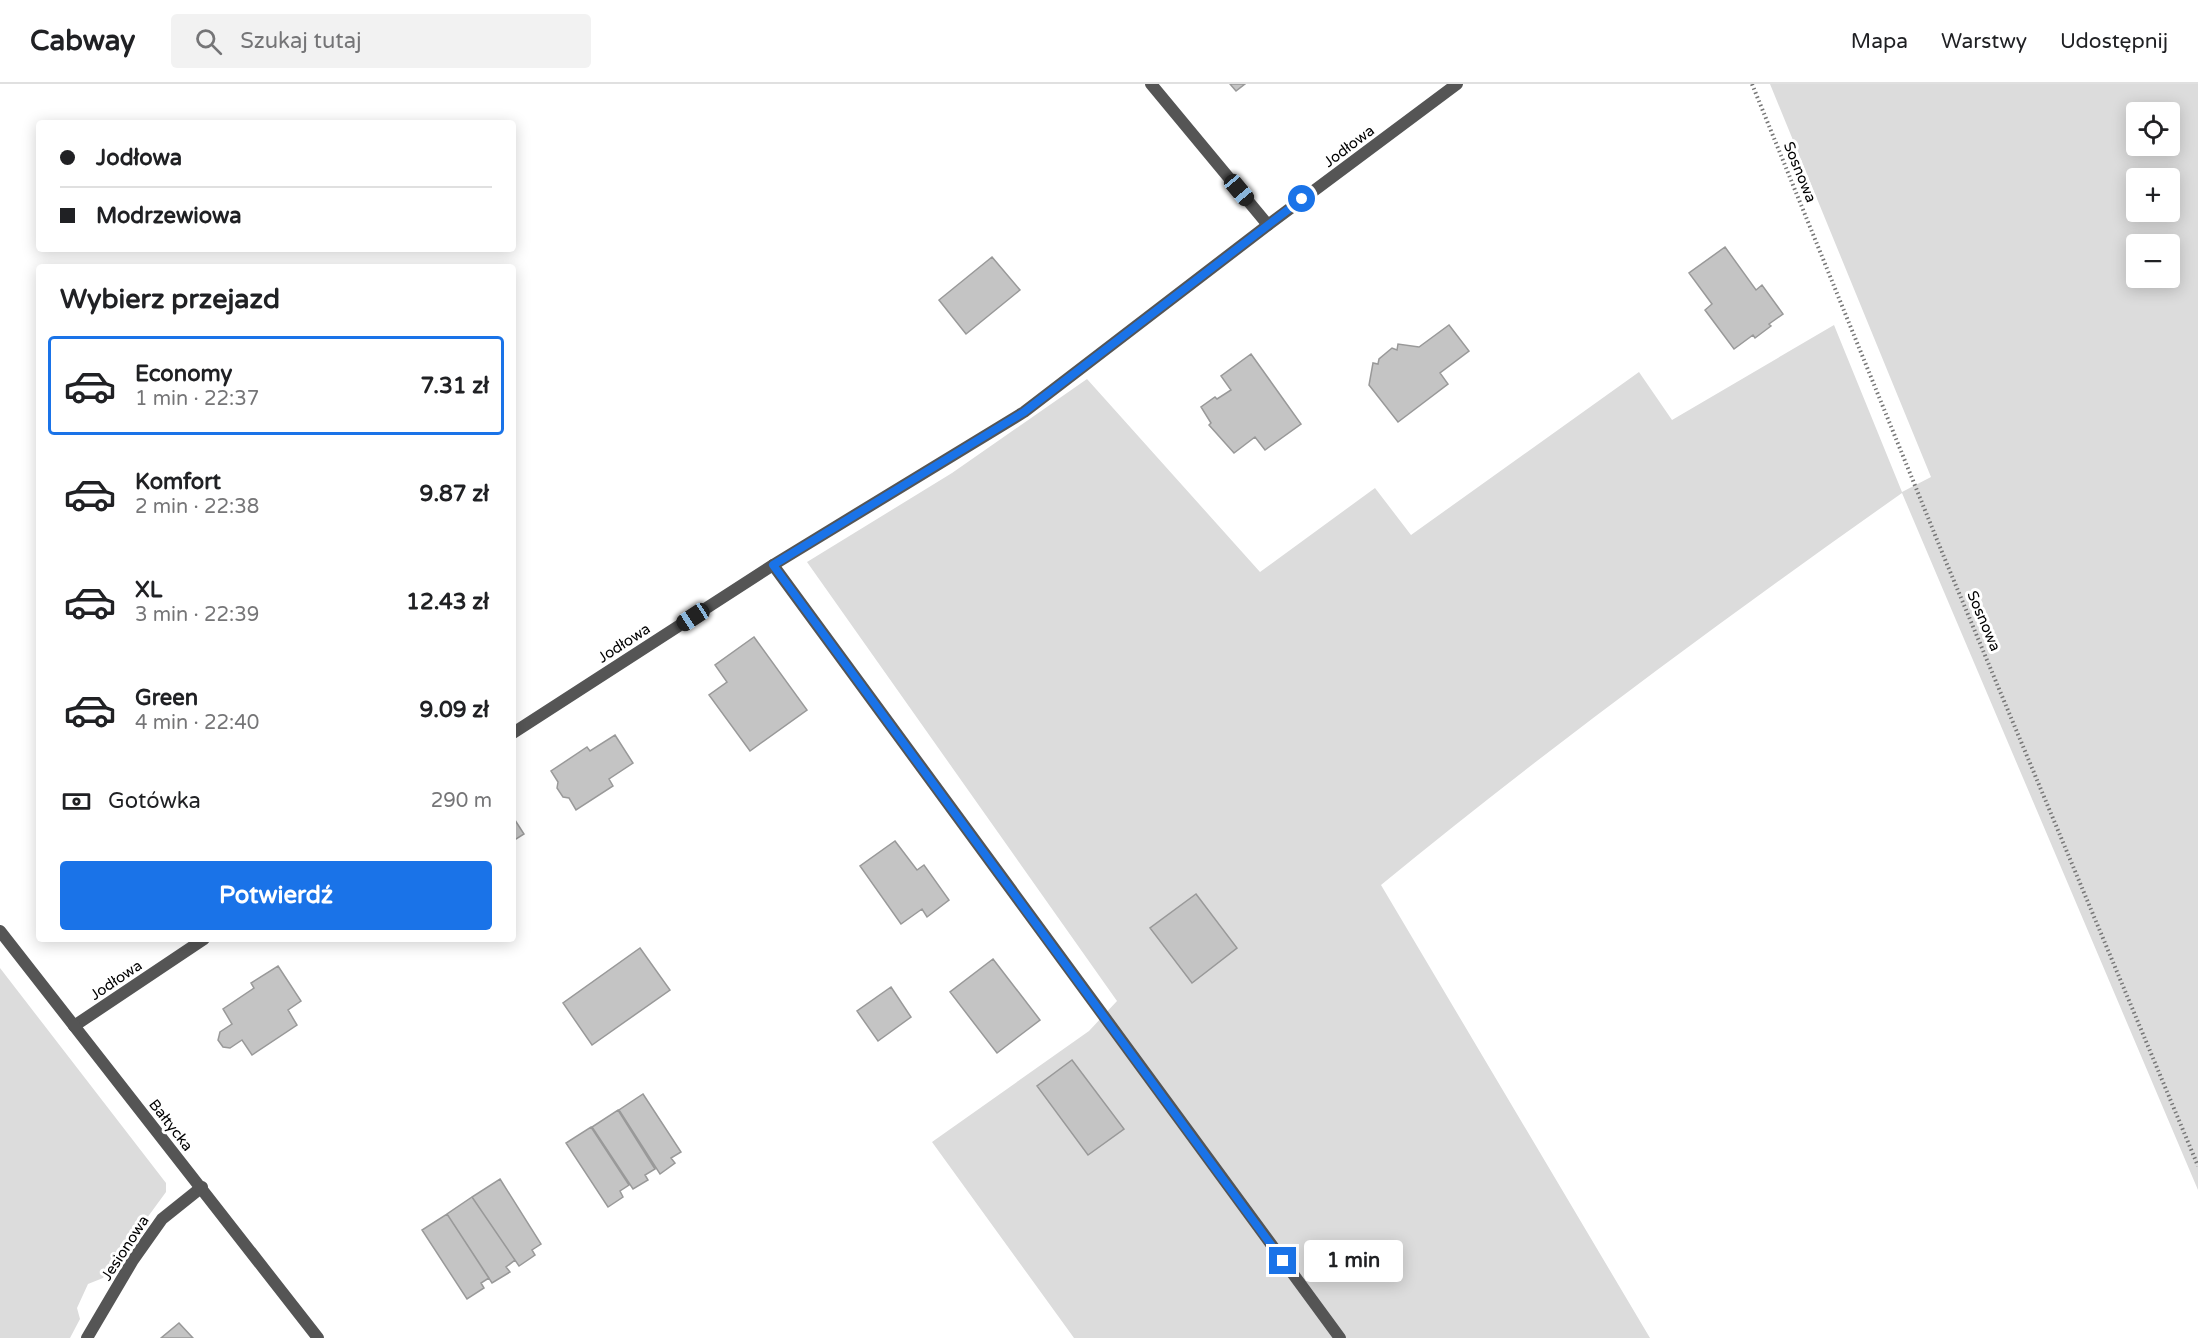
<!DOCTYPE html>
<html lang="pl">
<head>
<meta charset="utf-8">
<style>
  :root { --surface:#fff; --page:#f2f2f2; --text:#202124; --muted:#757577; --line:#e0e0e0; --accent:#1a73e8 }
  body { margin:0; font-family:"Varela Round",sans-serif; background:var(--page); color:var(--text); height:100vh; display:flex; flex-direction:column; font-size:22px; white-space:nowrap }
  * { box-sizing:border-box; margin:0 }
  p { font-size:20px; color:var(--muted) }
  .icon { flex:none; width:33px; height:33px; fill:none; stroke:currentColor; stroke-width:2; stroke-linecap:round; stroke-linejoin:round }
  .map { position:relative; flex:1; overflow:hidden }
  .panel { position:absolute; left:36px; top:180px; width:480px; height:678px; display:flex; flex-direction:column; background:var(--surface); border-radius:6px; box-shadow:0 3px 15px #0003 }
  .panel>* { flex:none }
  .banner { position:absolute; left:36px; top:36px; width:480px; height:132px; border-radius:6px; box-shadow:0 3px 15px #0003; display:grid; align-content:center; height:132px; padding:0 24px; background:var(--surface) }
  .controls { position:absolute; left:2126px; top:18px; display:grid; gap:12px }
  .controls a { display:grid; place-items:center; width:54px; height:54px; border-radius:6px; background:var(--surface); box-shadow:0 3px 15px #0003; font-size:30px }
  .end { position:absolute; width:27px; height:27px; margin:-14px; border:8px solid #1a73e8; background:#fff; box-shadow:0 0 0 3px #fff }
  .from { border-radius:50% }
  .bubble { position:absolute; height:42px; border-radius:6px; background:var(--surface); box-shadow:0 3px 15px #0003; font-size:20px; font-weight:700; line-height:42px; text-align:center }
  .car { position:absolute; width:18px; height:36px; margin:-18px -9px; border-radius:8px; box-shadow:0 0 4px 2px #0007; background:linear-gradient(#222 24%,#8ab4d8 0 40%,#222 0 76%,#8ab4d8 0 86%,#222 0) }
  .banner b { display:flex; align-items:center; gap:21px; height:57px; font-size:22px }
  .banner b+b { border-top:2px solid var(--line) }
  .banner i { width:15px; height:15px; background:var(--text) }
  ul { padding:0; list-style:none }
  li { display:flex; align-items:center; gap:18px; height:99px; margin:0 12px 9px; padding:0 12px; border:3px solid transparent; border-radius:6px }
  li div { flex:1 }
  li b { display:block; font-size:22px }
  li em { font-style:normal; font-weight:700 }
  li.active { border-color:var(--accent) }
  li>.icon { width:54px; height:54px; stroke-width:1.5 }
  h2 { padding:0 24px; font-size:27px; line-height:72px }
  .pay { display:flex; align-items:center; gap:15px; height:66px; padding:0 24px; font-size:22px }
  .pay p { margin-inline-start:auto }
  .button { display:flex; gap:12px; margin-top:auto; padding:12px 24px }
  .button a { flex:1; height:69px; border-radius:6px; background:var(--accent); color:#fff; font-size:24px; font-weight:700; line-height:69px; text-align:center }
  header { display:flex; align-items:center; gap:36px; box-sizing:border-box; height:84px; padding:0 30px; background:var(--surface); border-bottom:2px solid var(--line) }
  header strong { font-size:28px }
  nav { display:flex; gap:33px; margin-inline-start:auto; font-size:21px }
  .search { width:420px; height:54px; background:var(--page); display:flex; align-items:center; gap:15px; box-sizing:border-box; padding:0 21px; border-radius:6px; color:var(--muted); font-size:22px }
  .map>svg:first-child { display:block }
  .green { fill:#dcdcdc; fill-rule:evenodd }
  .building { fill:#c4c4c4; stroke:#999; stroke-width:1.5 }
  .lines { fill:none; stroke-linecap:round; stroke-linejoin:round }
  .path { stroke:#777; stroke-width:4; stroke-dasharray:1.5 3; stroke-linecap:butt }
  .service { stroke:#555; stroke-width:12 }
  .minor { stroke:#555; stroke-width:12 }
  .tertiary { stroke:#555; stroke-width:12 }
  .route { stroke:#1a73e8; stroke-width:8 }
  .labels { text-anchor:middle; stroke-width:6; stroke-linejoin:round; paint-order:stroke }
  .street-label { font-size:15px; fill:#000; stroke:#fff }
</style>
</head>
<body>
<header>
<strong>Cabway</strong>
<div class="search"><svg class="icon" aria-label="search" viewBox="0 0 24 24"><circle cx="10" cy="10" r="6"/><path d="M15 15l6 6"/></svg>Szukaj tutaj</div>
<nav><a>Mapa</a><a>Warstwy</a><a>Udostępnij</a></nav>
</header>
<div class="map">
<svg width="2198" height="1254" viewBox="0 0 2198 1254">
  <rect width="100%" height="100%" fill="#fff"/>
  <path class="green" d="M1770,0H2198V1106L1902,409C1725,534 1549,663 1381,801L1650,1254H1074L932,1058L1089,947L1117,917L807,478L952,389L1087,295L1260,488L1375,404L1411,451L1639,288L1672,336L1834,241L1902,408L1931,393ZM2136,28H2169V62H2136ZM2136,94H2169V128H2136ZM2136,160H2169V194H2136Z
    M0,884L166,1099V1108L103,1194L88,1200L77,1224L80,1235L70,1254H0Z"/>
  <path class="building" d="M1230,0H1245L1236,7Z
    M1725,163L1756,206L1762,201L1783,230L1769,240L1771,242L1755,254L1753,251L1734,265L1705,226L1712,220L1689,189Z
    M992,173L1020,206L966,250L939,216Z
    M1449,241L1469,267L1440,289L1448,300L1398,338L1369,301L1373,279L1378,280L1379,275L1392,264L1397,266L1398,260L1419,263Z
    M1251,270L1301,340L1265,366L1255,353L1234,369L1209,341L1211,339L1201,323L1215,313L1217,315L1231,306L1221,292Z
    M754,553L807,626L750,667L709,611L727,598L715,581Z
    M615,651L633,679L609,695L613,702L576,726L569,714L563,713L557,704L558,698L551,687L587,663L590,667Z
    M513,733L524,750L513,757Z
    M895,757L917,786L924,781L949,816L927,833L922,825L901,840L860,782Z
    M1196,810L1237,864L1192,899L1150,844Z
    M640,864L670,906L592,961L563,919Z
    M993,875L1040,936L997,969L950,908Z
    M278,882L301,917L288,926L297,941L252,971L242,956L230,964L223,963L218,956L220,948L232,940L223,925L254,904L251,899Z
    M891,903L911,933L878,957L857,927Z
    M1072,976L1124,1045L1088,1071L1037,1002Z
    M643,1010L681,1068L671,1074L675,1079L660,1090L619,1026Z
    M618,1026L655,1085L645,1091L648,1096L633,1105L592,1043Z
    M591,1043L629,1101L620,1107L623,1113L608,1123L566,1059Z
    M500,1095L541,1160L532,1166L535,1171L519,1182L472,1113Z
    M472,1113L515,1176L506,1183L510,1188L492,1199L447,1130Z
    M447,1130L489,1194L481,1199L484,1204L467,1215L422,1146Z
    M179,1239L193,1254H161Z"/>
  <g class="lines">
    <path class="path" d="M1752,0L1944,473L2198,1082"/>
    <path class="service" d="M1151,0L1268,141
      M773,481L1340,1254"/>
    <path class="minor" d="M513,649L773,481L1024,328L1268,141L1457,0
      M74,942L204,855
      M87,1254L133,1176L162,1135L202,1103"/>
    <path class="tertiary" d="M0,847L318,1254"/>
  </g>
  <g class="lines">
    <path class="route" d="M1283,1177L773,481L1024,328L1302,115"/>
  </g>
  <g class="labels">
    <g class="street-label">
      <text transform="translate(1349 62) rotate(-37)" y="5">Jodłowa</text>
      <text transform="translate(1800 88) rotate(68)" y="5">Sosnowa</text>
      <text transform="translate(1984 537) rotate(67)" y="5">Sosnowa</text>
      <text transform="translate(624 559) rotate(-33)" y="5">Jodłowa</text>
      <text transform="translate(116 896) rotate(-34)" y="5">Jodłowa</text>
      <text transform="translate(171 1041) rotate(52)" y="5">Bałtycka</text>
      <text transform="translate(125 1164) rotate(-57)" y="5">Jesionowa</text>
    </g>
  </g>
</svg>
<div class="controls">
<a><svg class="icon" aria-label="locate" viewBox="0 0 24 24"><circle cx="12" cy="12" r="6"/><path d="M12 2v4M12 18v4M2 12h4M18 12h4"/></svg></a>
<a>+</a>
<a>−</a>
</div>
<i class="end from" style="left:1302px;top:115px"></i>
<i class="end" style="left:1283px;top:1177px"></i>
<div class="bubble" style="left:1304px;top:1156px;width:99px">1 min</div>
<i class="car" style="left:1239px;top:106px;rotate:140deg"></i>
<i class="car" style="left:693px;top:533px;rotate:237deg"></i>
<div class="banner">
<b><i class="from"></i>Jodłowa</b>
<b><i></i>Modrzewiowa</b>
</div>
<section class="panel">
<h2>Wybierz przejazd</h2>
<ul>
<li class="active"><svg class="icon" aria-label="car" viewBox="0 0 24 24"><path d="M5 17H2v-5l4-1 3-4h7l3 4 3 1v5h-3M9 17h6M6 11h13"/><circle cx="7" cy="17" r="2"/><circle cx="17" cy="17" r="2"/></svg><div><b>Economy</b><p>1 min · 22:37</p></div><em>7.31 zł</em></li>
<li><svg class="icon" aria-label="car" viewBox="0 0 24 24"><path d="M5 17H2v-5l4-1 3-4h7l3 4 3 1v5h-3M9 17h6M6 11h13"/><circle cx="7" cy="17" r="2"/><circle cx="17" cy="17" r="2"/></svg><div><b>Komfort</b><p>2 min · 22:38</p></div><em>9.87 zł</em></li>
<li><svg class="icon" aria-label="car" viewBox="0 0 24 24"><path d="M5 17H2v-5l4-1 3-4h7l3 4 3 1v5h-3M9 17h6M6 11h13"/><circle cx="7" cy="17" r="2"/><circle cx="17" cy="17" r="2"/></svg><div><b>XL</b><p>3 min · 22:39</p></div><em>12.43 zł</em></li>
<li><svg class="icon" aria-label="car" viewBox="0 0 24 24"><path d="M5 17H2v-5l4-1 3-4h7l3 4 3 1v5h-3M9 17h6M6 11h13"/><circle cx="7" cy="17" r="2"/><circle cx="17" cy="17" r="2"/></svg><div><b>Green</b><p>4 min · 22:40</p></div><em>9.09 zł</em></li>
</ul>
<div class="pay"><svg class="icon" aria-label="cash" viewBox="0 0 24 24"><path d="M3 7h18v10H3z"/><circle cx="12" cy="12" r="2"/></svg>Gotówka<p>290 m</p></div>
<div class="button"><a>Potwierdź</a></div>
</section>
</div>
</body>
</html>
